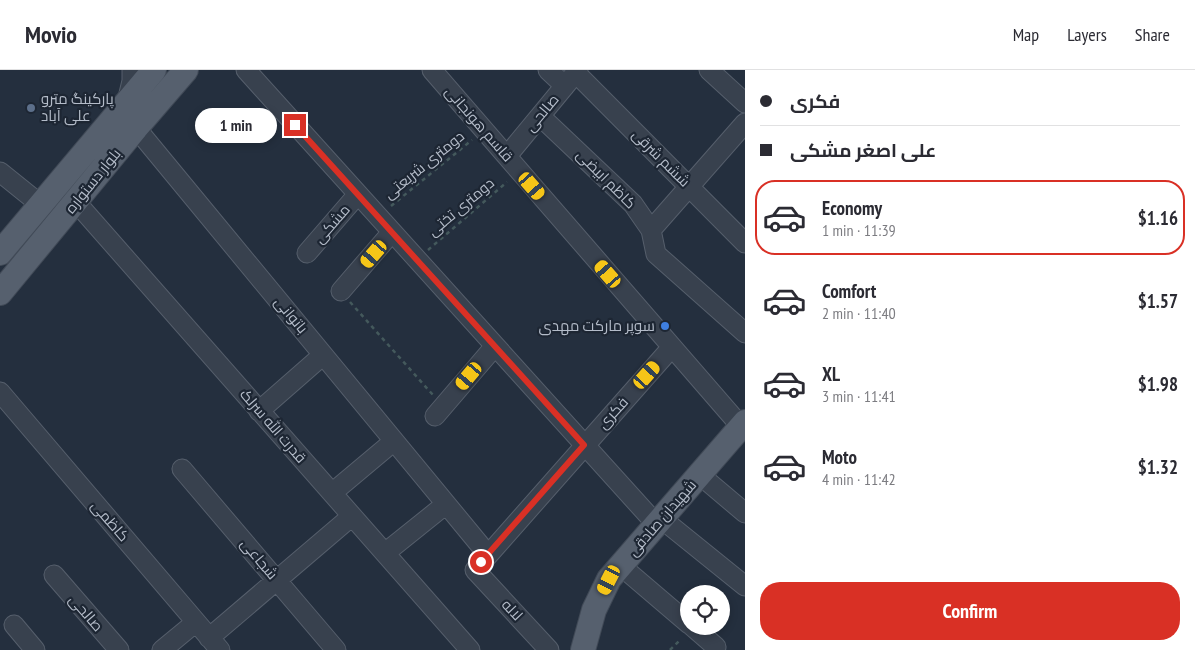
<!DOCTYPE html>
<html lang="en">
<head>
<meta charset="utf-8">
<style>
  :root { --surface:#fff; --page:#f7f7f7; --text:#2b2b33; --muted:#7c7c81; --line:#e1e1e2; --accent:#d93025 }
  body { margin:0; font-family:"PT Sans Narrow",Cairo,sans-serif; background:var(--page); color:var(--text); height:100vh; display:flex; flex-direction:column; font-size:19px; white-space:nowrap }
  * { box-sizing:border-box; margin:0 }
  p { font-size:16px; color:var(--muted) }
  .icon { flex:none; width:28px; height:28px; fill:none; stroke:currentColor; stroke-width:2; stroke-linecap:round; stroke-linejoin:round }
  .map { position:relative; flex:1; overflow:hidden }
  .panel { display:flex; flex-direction:column; background:var(--surface); width:450px }
  .panel>* { flex:none }
  .hud { display:grid; align-content:center; height:110px; padding:0 15px; background:var(--surface) }
  .tools { position:absolute; left:680px; top:515px; display:grid; gap:10px }
  .tools a { display:grid; place-items:center; width:50px; height:50px; border-radius:50%; background:var(--surface); box-shadow:0 2px 8px #0003; font-size:25px }
  .end { position:absolute; width:22px; height:22px; margin:-11px; border:6px solid #d93025; background:#fff; box-shadow:0 0 0 2px #fff }
  .from { border-radius:50% }
  .bubble { position:absolute; height:35px; border-radius:18px; background:var(--surface); box-shadow:0 2px 8px #0003; font-size:16px; font-weight:700; line-height:35px; text-align:center }
  .car { position:absolute; width:15px; height:30px; margin:-15px -8px; border-radius:6px; box-shadow:0 0 4px 1px #0007; background:linear-gradient(#f5c518 24%,#345 0 40%,#f5c518 0 76%,#345 0 86%,#f5c518 0) }
  .hud b { display:flex; align-items:center; gap:18px; height:48px; font-size:19px }
  .hud b+b { border-top:1px solid var(--line) }
  .hud i { width:12px; height:12px; background:var(--text) }
  ul { padding:0; list-style:none }
  li { display:flex; align-items:center; gap:15px; height:75px; margin:0 10px 8px; padding:0 5px; border:2px solid transparent; border-radius:20px }
  li div { flex:1 }
  li b { display:block; font-size:19px }
  li em { font-style:normal; font-weight:700 }
  li.on { border-color:var(--accent) }
  li>.icon { width:45px; height:45px; stroke-width:1.5 }
  .primary-button { display:flex; gap:10px; margin-top:auto; padding:10px 15px }
  .primary-button a { flex:1; height:58px; border-radius:20px; background:var(--accent); color:#fff; font-size:20px; font-weight:700; line-height:58px; text-align:center }
  header { display:flex; align-items:center; gap:30px; box-sizing:border-box; height:70px; padding:0 25px; background:var(--surface); border-bottom:1px solid var(--line) }
  header strong { font-size:24px }
  nav { display:flex; gap:28px; margin-inline-start:auto; font-size:18px }
  main { display:flex; flex:1; min-height:0 }
  .map>svg:first-child { display:block }
  .lines { fill:none; stroke-linecap:round; stroke-linejoin:round }
  .minor-casing { stroke:#565f6c; stroke-width:21 }
  .major-casing { stroke:#414a57; stroke-width:26 }
  .path { stroke:#44595c; stroke-width:2.5; stroke-dasharray:4 4; stroke-linecap:butt }
  .minor { stroke:#38414e; stroke-width:19 }
  .major { stroke:#56606e; stroke-width:24 }
  .route { stroke:#d93025; stroke-width:6 }
  .service-dot { fill:#5c6f8a; stroke:#1d2633; stroke-width:2 }
  .shop-dot { fill:#3f7fe0; stroke:#1d2633; stroke-width:2 }
  .labels { text-anchor:middle; stroke-width:4.5; stroke-linejoin:round; paint-order:stroke }
  .poi-label { font-size:15px; fill:#b4bcc9; stroke:#1d2633; text-anchor:start }
  .street-label { font-size:15px; fill:#b4bcc9; stroke:#1d2633 }
</style>
</head>
<body>
<header>
<strong>Movio</strong>
<nav><a>Map</a><a>Layers</a><a>Share</a></nav>
</header>
<main>
<div class="map">
<svg width="745" height="580" viewBox="0 0 745 580">
  <rect width="100%" height="100%" fill="#242f3e"/>
  <g class="lines">
    <g class="minor-casing">
      <path id="minor" d="M246,0L657,455
        M432,0L745,361
        M548,0L565,16
        M709,0L745,33
        M576,3L745,173
        M127,32L132,11V0
        M540,46L633,134L651,160L656,184L745,263
        M136,58L480,475
        M507,86L578,0
        M0,102L41,135
        M76,132L470,580
        M651,160L745,53
        M307,183L358,124
        M341,221L392,162
        M0,322L220,580
        M259,341L323,285
        M435,346L495,276
        M182,399L336,580
        M700,405L745,443
        M332,423L394,371
        M662,449L745,516
        M385,483L446,434
        M621,496L689,554
        M54,505L119,580
        M14,555L35,580
        M692,556L716,577
        M209,568L352,446
        M162,580L196,552
        M549,580L475,500L672,277"/>
    </g>
    <g class="major-casing">
      <path id="major" d="M0,183L154,0
        M0,223L136,58L186,0
        M583,580L594,540L609,509L745,352"/>
    </g>
    <path class="path" d="M391,136L472,70
      M428,180L507,112
      M350,232L433,325
      M670,580L681,569"/>
    <use href="#minor" class="minor"/>
    <use href="#major" class="major"/>
  </g>
  <g class="lines">
    <path class="route" d="M295,55L584,375L481,492"/>
  </g>
  <circle class="service-dot" cx="31" cy="38" r="5"/>
  <circle class="shop-dot" cx="665" cy="256" r="5"/>
  <g class="labels">
    <g class="poi-label">
      <text x="41" y="34">پارکینگ مترو<tspan x="41" dy="17">علی آباد</tspan></text>
      <text x="655" y="261" text-anchor="end">سوپر مارکت مهدی</text>
    </g>
    <g class="street-label">
      <text transform="translate(542 43) rotate(-50)" y="5">صالحی</text>
      <text transform="translate(479 54) rotate(49)" y="5">قاسم هونجانی</text>
      <text transform="translate(661 88) rotate(45)" y="5">ششم شرقی</text>
      <text transform="translate(424 95) rotate(-39)" y="5">دومتری شریعتی</text>
      <text transform="translate(606 109) rotate(45)" y="5">کاظم ابیضی</text>
      <text transform="translate(93 111) rotate(-51)" y="5">بلوار دستواره</text>
      <text transform="translate(461 137) rotate(-40)" y="5">دومتری تختی</text>
      <text transform="translate(332 154) rotate(-49)" y="5">مشکی</text>
      <text transform="translate(291 245) rotate(50)" y="5">باتوانی</text>
      <text transform="translate(613 343) rotate(-48)" y="5">فکری</text>
      <text transform="translate(273 356) rotate(49)" y="5">قدرت الله سرلک</text>
      <text transform="translate(662 448) rotate(-49)" y="5">شهیدان صادقی</text>
      <text transform="translate(110 451) rotate(49)" y="5">کاظمی</text>
      <text transform="translate(259 489) rotate(50)" y="5">شجاعی</text>
      <text transform="translate(512 540) rotate(47)" y="5">لاله</text>
      <text transform="translate(86 543) rotate(49)" y="5">صالحی</text>
    </g>
  </g>
</svg>
<div class="tools">
<a><svg class="icon" aria-label="locate" viewBox="0 0 24 24"><circle cx="12" cy="12" r="6"/><path d="M12 2v4M12 18v4M2 12h4M18 12h4"/></svg></a>
</div>
<i class="end from" style="left:481px;top:492px"></i>
<i class="end" style="left:295px;top:55px"></i>
<div class="bubble" style="left:195px;top:38px;width:82px">1 min</div>
<i class="car" style="left:532px;top:116px;rotate:139deg"></i>
<i class="car" style="left:374px;top:184px;rotate:221deg"></i>
<i class="car" style="left:608px;top:204px;rotate:319deg"></i>
<i class="car" style="left:647px;top:305px;rotate:42deg"></i>
<i class="car" style="left:469px;top:306px;rotate:220deg"></i>
<i class="car" style="left:609px;top:510px;rotate:207deg"></i>
</div>
<section class="panel">
<div class="hud">
<b><i class="from"></i>فکری</b>
<b><i></i>علی اصغر مشکی</b>
</div>
<ul>
<li class="on"><svg class="icon" aria-label="car" viewBox="0 0 24 24"><path d="M5 17H2v-5l4-1 3-4h7l3 4 3 1v5h-3M9 17h6M6 11h13"/><circle cx="7" cy="17" r="2"/><circle cx="17" cy="17" r="2"/></svg><div><b>Economy</b><p>1 min · 11:39</p></div><em>$1.16</em></li>
<li><svg class="icon" aria-label="car" viewBox="0 0 24 24"><path d="M5 17H2v-5l4-1 3-4h7l3 4 3 1v5h-3M9 17h6M6 11h13"/><circle cx="7" cy="17" r="2"/><circle cx="17" cy="17" r="2"/></svg><div><b>Comfort</b><p>2 min · 11:40</p></div><em>$1.57</em></li>
<li><svg class="icon" aria-label="car" viewBox="0 0 24 24"><path d="M5 17H2v-5l4-1 3-4h7l3 4 3 1v5h-3M9 17h6M6 11h13"/><circle cx="7" cy="17" r="2"/><circle cx="17" cy="17" r="2"/></svg><div><b>XL</b><p>3 min · 11:41</p></div><em>$1.98</em></li>
<li><svg class="icon" aria-label="car" viewBox="0 0 24 24"><path d="M5 17H2v-5l4-1 3-4h7l3 4 3 1v5h-3M9 17h6M6 11h13"/><circle cx="7" cy="17" r="2"/><circle cx="17" cy="17" r="2"/></svg><div><b>Moto</b><p>4 min · 11:42</p></div><em>$1.32</em></li>
</ul>
<div class="primary-button"><a>Confirm</a></div>
</section>
</main>
</body>
</html>
